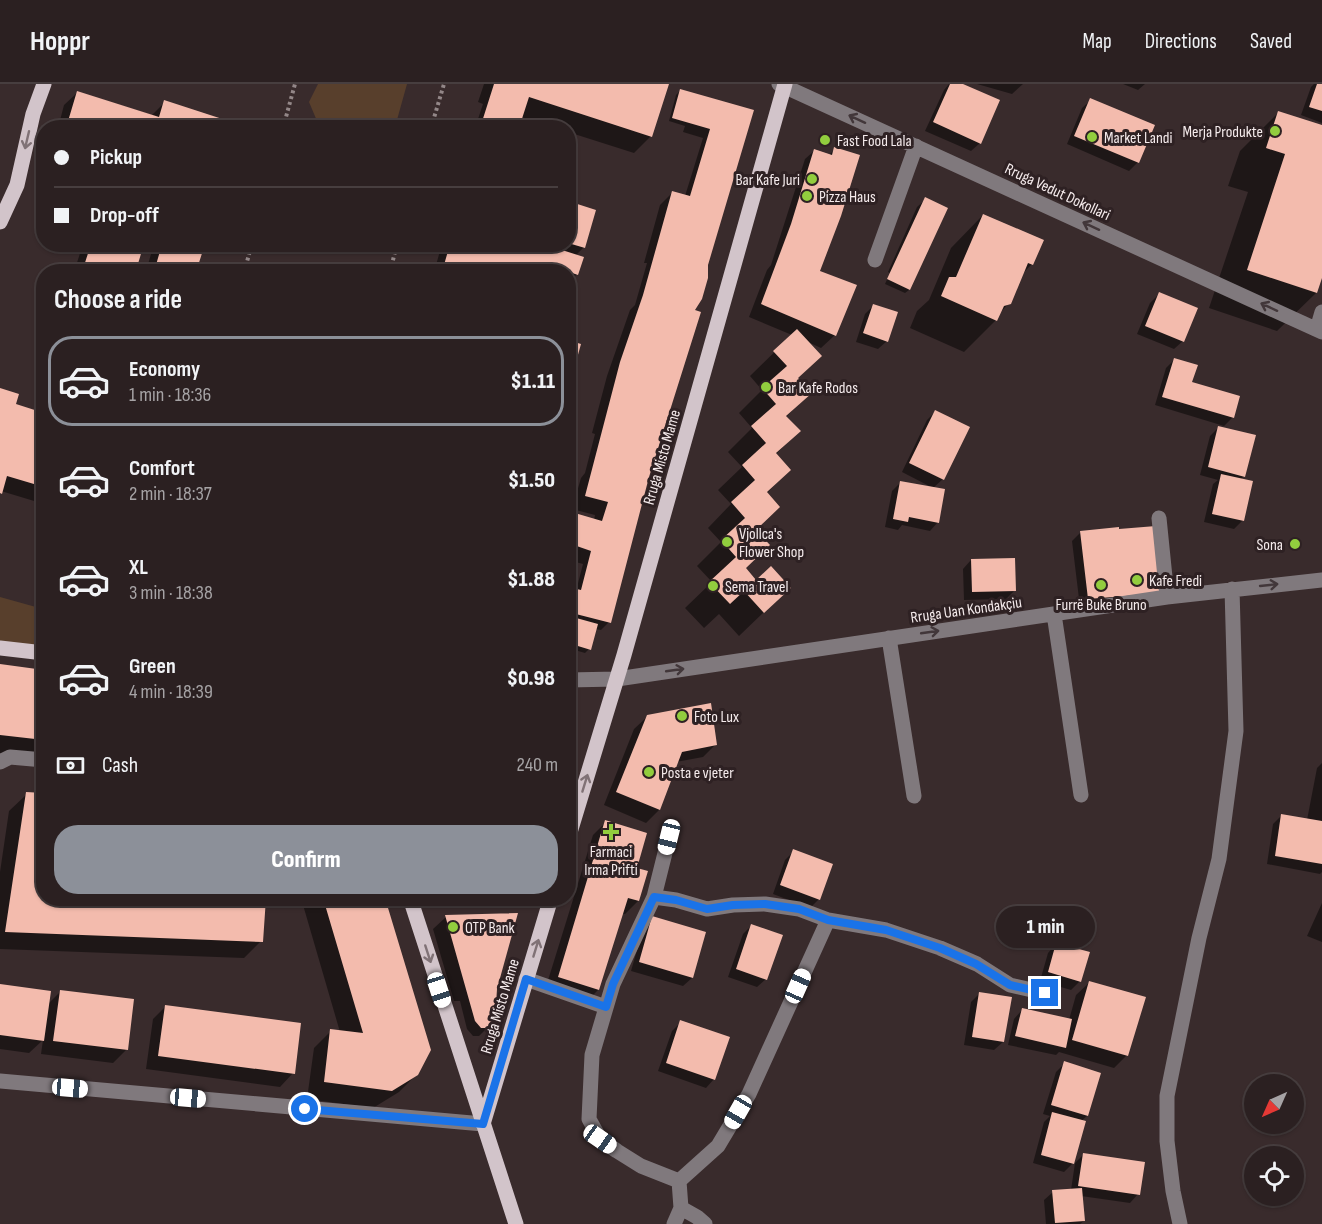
<!DOCTYPE html>
<html lang="en">
<head>
<meta charset="utf-8">
<style>
  :root { --surface:#2b2021; --page:#33282a; --text:#f1f3f6; --muted:#a6a3a5; --line:#473e3f; --accent:#8c9099 }
  body { margin:0; font-family:"Sofia Sans Condensed",sans-serif; background:var(--page); color:var(--text); height:100vh; display:flex; flex-direction:column; font-size:22px; white-space:nowrap }
  * { box-sizing:border-box; margin:0 }
  p { font-size:20px; color:var(--muted) }
  .icon { flex:none; width:33px; height:33px; fill:none; stroke:currentColor; stroke-width:2; stroke-linecap:round; stroke-linejoin:round }
  .map { position:relative; flex:1; overflow:hidden }
  .side { position:absolute; left:36px; top:180px; width:540px; height:642px; display:flex; flex-direction:column; background:var(--surface); border-radius:24px; box-shadow:0 2px 4px #0004,0 0 0 2px var(--line) }
  .side>* { flex:none }
  .banner { position:absolute; left:36px; top:36px; width:540px; height:132px; border-radius:24px; box-shadow:0 2px 4px #0004,0 0 0 2px var(--line); display:grid; align-content:center; height:132px; padding:0 18px; background:var(--surface) }
  .needle { width:39px; rotate:225deg }
  .controls { position:absolute; left:1244px; top:990px; display:grid; gap:12px }
  .controls a { display:grid; place-items:center; width:60px; height:60px; border-radius:50%; background:var(--surface); box-shadow:0 2px 4px #0004,0 0 0 2px var(--line); font-size:30px }
  .end { position:absolute; width:27px; height:27px; margin:-14px; border:8px solid #1a73e8; background:#fff; box-shadow:0 0 0 3px #fff }
  .from { border-radius:50% }
  .bubble { position:absolute; height:42px; border-radius:21px; background:var(--surface); box-shadow:0 2px 4px #0004,0 0 0 2px var(--line); font-size:20px; font-weight:800; line-height:42px; text-align:center }
  .car { position:absolute; width:18px; height:36px; margin:-18px -9px; border-radius:8px; box-shadow:0 0 4px 2px #0007; background:linear-gradient(#fff 24%,#345 0 40%,#fff 0 76%,#345 0 86%,#fff 0) }
  .banner b { display:flex; align-items:center; gap:21px; height:57px; font-size:22px }
  .banner b+b { border-top:2px solid var(--line) }
  .banner i { width:15px; height:15px; background:var(--text) }
  ul { padding:0; list-style:none }
  li { display:flex; align-items:center; gap:18px; height:90px; margin:0 12px 9px; padding:0 6px; border:3px solid transparent; border-radius:24px }
  li div { flex:1 }
  li b { display:block; font-size:22px }
  li em { font-style:normal; font-weight:800 }
  li.on { border-color:var(--accent) }
  li>.icon { width:54px; height:54px; stroke-width:1.5 }
  h2 { padding:0 18px; font-size:27px; line-height:72px }
  .pay { display:flex; align-items:center; gap:15px; height:66px; padding:0 18px; font-size:22px }
  .pay p { margin-inline-start:auto }
  .action { display:flex; gap:12px; margin-top:auto; padding:12px 18px }
  .action a { flex:1; height:69px; border-radius:24px; background:var(--accent); color:#fff; font-size:24px; font-weight:800; line-height:69px; text-align:center }
  header { display:flex; align-items:center; gap:36px; box-sizing:border-box; height:84px; padding:0 30px; background:var(--surface); border-bottom:2px solid var(--line) }
  header strong { font-size:28px }
  nav { display:flex; gap:33px; margin-inline-start:auto; font-size:21px }
  .map>svg:first-child { display:block }
  .green { fill:#583f2c }
  .shadow { fill:#0007 }
  .building { fill:#f3bbad }
  .lines { fill:none; stroke-linecap:round; stroke-linejoin:round }
  .path { stroke:#938788; stroke-width:4; stroke-dasharray:3 3; stroke-linecap:butt }
  .minor { stroke:#80797d; stroke-width:15 }
  .major { stroke:#d2c4ca; stroke-width:15 }
  .oneway { stroke:#42373a }
  .oneway2 { stroke:#807276 }
  .route { stroke:#1a73e8; stroke-width:8 }
  .poi-dot { fill:#92cd3e; stroke:#2e2123; stroke-width:2 }
  .labels { text-anchor:middle; stroke-width:6; stroke-linejoin:round; paint-order:stroke }
  .poi-label { font-size:16px; fill:#f5ebec; stroke:#2e2123; text-anchor:start }
  .street-label { font-size:16px; fill:#f5ebec; stroke:#2e2123 }
</style>
</head>
<body>
<header>
<strong>Hoppr</strong>
<nav><a>Map</a><a>Directions</a><a>Saved</a></nav>
</header>
<div class="map">
<svg width="1322" height="1140" viewBox="0 0 1322 1140">
  <rect width="100%" height="100%" fill="#392b2c"/>
  <path class="green" d="M318,0H407L395,43L320,44L309,18Z
    M0,513L43,525V562L0,558Z"/>
  <path class="shadow" d="M484,0H668L651,52L634,69L568,48V44H555L521,33L518,44H475L483,20L478,18Z
    M949,0H959L980,59L971,67L925,47L944,6Z
    M977,0H1023L1012,10Z
    M1123,0H1145L1138,6Z
    M1314,0H1322V39L1301,31L1311,3Z
    M680,7L752,27L693,227L699,229L662,352L647,395L609,538L601,546L595,545L589,565L585,569L568,564V505L576,507L583,480L568,476V428L594,436L595,431L572,425L581,394L585,389L595,350L592,349L607,292L630,226L635,221L647,179H644L660,121L673,108L685,112L703,54L683,48L685,42L669,37L676,11Z
    M78,8L152,31L165,18L247,44H58L64,21Z
    M1091,16L1138,78L1129,87L1067,60L1082,24Z
    M1279,28L1322,43V190L1316,209L1277,247L1209,224L1248,108L1228,102L1240,67Z
    M835,65L819,186L835,251L821,264L808,258L797,295L809,309L786,333L799,347L775,371L789,386L766,410L744,485L756,498L789,504L739,552L719,530L704,544L685,524L712,498L697,482L721,458L708,444L731,420L718,406L742,383L728,368L752,344L739,329L762,306L750,292L792,251L749,233L767,186L771,181L805,75L814,67L829,71Z
    M44,88V100L40,99Z
    M926,115L946,124L909,206L905,209L885,200L890,189L888,188L917,123Z
    M568,119L584,163L575,172L577,190L568,199V188H434L442,160H568Z
    M983,131L1032,180L1021,191L1009,219L999,230L996,236L964,268L910,244L917,227L929,216L951,164Z
    M83,160H143L135,184L146,187L154,160H203L194,188H74Z
    M1159,210L1183,257L1174,265L1137,250L1150,219Z
    M873,222L887,257L878,265L856,258L865,230Z
    M1174,276L1190,299L1233,333L1224,342L1155,321L1166,284Z
    M0,306L14,321L44,330V420L1,407L0,409Z
    M935,328L943,395L933,404L902,388L927,336Z
    M1219,343L1244,392L1240,396L1243,436L1234,445L1204,438L1213,400L1218,396L1200,391L1210,352Z
    M900,399L938,438L930,447L902,441L898,446L885,443L892,407Z
    M1081,448L1161,508L1080,523L1072,457Z
    M971,476L1015,506L1006,515L964,516L963,485Z
    M0,582L44,587V663L33,674L0,669Z
    M648,632L716,660L703,673L676,678L659,726L646,739L604,721L634,645Z
    M1322,679V788L1320,790L1267,780L1273,740L1282,731L1307,736L1317,684Z
    M27,710L44,814L261,857L244,874L0,865V788L9,727Z
    M606,738L635,785L638,817L625,830L621,829L598,906L585,919L545,906L593,751Z
    M794,767L819,815L810,824L773,810L785,776Z
    M301,814H383L417,990L399,1008L373,1024L307,1015L314,964L331,947L340,948Z
    M1322,819V858L1307,852Z
    M446,833L496,905L488,943L479,952H473L467,945L460,917H454L433,845Z
    M653,833L705,849L692,894L683,902L631,887L644,842Z
    M751,842L766,895L757,903L728,893L743,850Z
    M1056,860L1080,897L1071,906L1040,897L1048,869Z
    M1090,898L1127,971L1114,984L1059,968L1056,971L1008,961L1014,935L1022,926L1069,936L1076,911Z
    M0,901L47,921L60,908L126,966L113,979L41,970L43,956L29,969L0,965Z
    M980,909L1003,958L994,966L964,961L971,918Z
    M166,922L293,989L280,1003L146,985L153,935Z
    M681,938L714,995L706,1004L658,987L672,947Z
    M1065,979L1099,990L1087,1032L1081,1037L1073,1079L1064,1088L1033,1079L1044,1038L1050,1032L1043,1030L1056,988Z
    M1084,1070L1138,1110L1130,1119L1081,1112L1084,1137L1080,1140H1046L1044,1116L1053,1108L1071,1106L1075,1079Z"/>
  <path class="building" d="M494,0H669L652,53L529,13L519,44H480Z
    M950,0H963L1000,16L981,60L933,38Z
    M1317,0H1322V27L1309,23Z
    M680,5L754,26L708,181V194L702,215L695,226L701,228L649,393L611,539L568,528V503L581,506L591,467L568,459V427L602,437L608,418L585,412L620,278L643,211L672,107L690,112L710,45L672,34Z
    M77,7L159,33L164,16L250,44H66Z
    M1090,14L1155,41L1139,79L1074,52Z
    M1278,27L1322,41V194L1317,209L1247,186L1285,70L1266,64Z
    M834,63L860,71L841,132L820,187L857,201L836,252L761,220L791,140L814,65L832,71Z
    M925,113L948,124L910,206L887,195Z
    M568,117L596,126L585,164L568,159Z
    M983,130L1044,156L1033,181L1028,179L1011,220L1004,222L997,237L941,212L949,193H956Z
    M91,160H144L137,183L150,188H82Z
    M162,160H205L196,188H154Z
    M450,160H543L584,173L578,191L540,178L538,188H442Z
    M1159,208L1198,224L1184,258L1145,242Z
    M873,220L898,228L888,258L863,249Z
    M797,245L822,272L798,294L812,309L786,332L801,347L776,369L791,386L767,408L780,423L756,446L770,461L746,484L756,496L771,482L791,504L764,529L744,507L730,520L709,498L736,473L721,456L745,434L731,418L755,396L742,381L766,359L751,342L776,320L762,304L787,282L773,267Z
    M568,256L581,260L569,303H568Z
    M1174,274L1198,281L1192,298L1240,312L1234,334L1162,313Z
    M0,304L19,310L16,320L44,329V403L7,392L2,410L0,409Z
    M935,326L970,343L944,396L909,379Z
    M1218,342L1256,351L1245,393L1208,383Z
    M1221,390L1253,397L1244,437L1212,430Z
    M900,397L945,405L939,439L909,433L908,438L893,435Z
    M1156,442L1163,509L1088,515L1080,447L1119,443V445Z
    M1015,474L1016,507L972,508L971,475Z
    M569,532L598,540L591,566L568,559Z
    M0,580L44,586V656L0,651Z
    M711,619L717,661L682,668L660,726L616,708L647,631Z
    M26,708L44,709V814H266L263,858L5,848Z
    M1281,730L1322,737V780L1275,772Z
    M605,736L647,749L637,784L648,787L639,817L628,814L599,906L558,893Z
    M793,765L833,780L820,816L780,801Z
    M323,814H385L431,966L418,991L392,1007L324,998L330,945L363,949Z
    M518,829L497,905L495,936L489,944H481L475,937L445,831Z
    M652,832L706,848L693,894L639,878Z
    M751,840L783,851L767,896L736,885Z
    M1056,859L1090,868L1081,898L1048,888Z
    M1089,897L1146,913L1128,972L1072,956Z
    M0,900L51,907L44,957L0,951Z
    M60,906L134,915L128,966L53,957Z
    M979,908L1012,913L1004,958L972,953Z
    M165,921L301,939L295,990L158,972Z
    M1022,924L1072,935L1066,964L1015,952Z
    M680,936L730,953L715,996L666,979Z
    M1064,977L1101,989L1088,1032L1051,1021Z
    M1052,1028L1086,1037L1074,1080L1041,1071Z
    M1083,1069L1145,1078L1140,1111L1078,1102Z
    M1082,1104L1085,1137L1055,1139L1052,1106Z"/>
  <g class="lines">
    <path class="path" d="M283,44L295,0
      M431,44L444,0
      M244,188L252,160
      M390,188L397,160"/>
    <path class="minor" d="M779,0L1322,248
      M875,176L916,62
      M1317,245L1322,228
      M1159,434L1167,513
      M1054,530L1081,711
      M889,554L914,712
      M568,596L617,595L1167,513L1322,496
      M0,678L10,673L44,676
      M669,753L654,813L613,900L592,971L589,1035L600,1055L617,1067L641,1082L679,1097
      M654,813L676,816L707,825L733,821L765,820L799,825L828,836L886,846L940,864L977,880L1010,901L1045,909
      M526,895L606,923
      M0,997L483,1040
      M679,1097L718,1062L749,1010L828,836
      M681,1124L697,1133L705,1140
      M674,1140L681,1124L679,1097
      M1180,1140L1173,1107L1167,1057V1012L1199,854L1219,775L1236,647L1232,505"/>
    <path class="major" d="M0,138L17,101L33,30L44,0
      M0,564L44,569
      M568,755L624,571L785,0
      M410,814L516,1140
      M483,1040L551,814"/>
  </g>
  <defs><path id="oneway-shaft" d="M-6 0H5M1.5-3L5.5 0L1.5 3" fill="none" stroke-width="1.6" stroke-linecap="round" stroke-linejoin="round" transform="scale(1.5)"/></defs>
  <g class="oneway">
    <use href="#oneway-shaft" transform="translate(857 35) rotate(-155)"/>
    <use href="#oneway-shaft" transform="translate(1091 142) rotate(-155)"/>
    <use href="#oneway-shaft" transform="translate(1269 223) rotate(-155)"/>
    <use href="#oneway-shaft" transform="translate(1269 501) rotate(-6)"/>
    <use href="#oneway-shaft" transform="translate(930 548) rotate(-8)"/>
    <use href="#oneway-shaft" transform="translate(675 586) rotate(-8)"/>
  </g>
  <g class="oneway2">
    <use href="#oneway-shaft" transform="translate(27 56) rotate(103)"/>
    <use href="#oneway-shaft" transform="translate(585 699) rotate(-73)"/>
    <use href="#oneway-shaft" transform="translate(536 864) rotate(-73)"/>
    <use href="#oneway-shaft" transform="translate(428 870) rotate(72)"/>
  </g>
  <g class="lines">
    <path class="route" d="M305,1025L483,1040L526,895L606,923L613,900L654,813L676,816L707,825L733,821L765,820L799,825L828,836L886,846L940,864L976,880L1010,901L1045,909"/>
  </g>
  <g class="poi-dot">
    <circle cx="1275" cy="47" r="6"/>
    <circle cx="1092" cy="53" r="6"/>
    <circle cx="825" cy="56" r="6"/>
    <circle cx="812" cy="95" r="6"/>
    <circle cx="807" cy="112" r="6"/>
    <circle cx="766" cy="303" r="6"/>
    <circle cx="727" cy="458" r="6"/>
    <circle cx="1295" cy="460" r="6"/>
    <circle cx="1137" cy="496" r="6"/>
    <circle cx="1101" cy="501" r="6"/>
    <circle cx="713" cy="502" r="6"/>
    <circle cx="682" cy="632" r="6"/>
    <circle cx="649" cy="688" r="6"/>
    <path d="M608 739h6v6h6v6h-6v6h-6v-6h-6v-6h6z"/>
    <circle cx="453" cy="843" r="6"/>
  </g>
  <g class="labels">
    <g class="poi-label">
      <text x="1263" y="53" text-anchor="end">Merja Produkte</text>
      <text x="1104" y="59">Market Landi</text>
      <text x="837" y="62">Fast Food Lala</text>
      <text x="800" y="101" text-anchor="end">Bar Kafe Juri</text>
      <text x="819" y="118">Pizza Haus</text>
      <text x="778" y="309">Bar Kafe Rodos</text>
      <text x="739" y="455">Vjollca's<tspan x="739" dy="18">Flower Shop</tspan></text>
      <text x="1283" y="466" text-anchor="end">Sona</text>
      <text x="1149" y="502">Kafe Fredi</text>
      <text x="725" y="508">Sema Travel</text>
      <text x="1101" y="526" text-anchor="middle">Furrë Buke Bruno</text>
      <text x="694" y="638">Foto Lux</text>
      <text x="661" y="694">Posta e vjeter</text>
      <text x="611" y="773" text-anchor="middle">Farmaci<tspan x="611" dy="18">Irma Prifti</tspan></text>
      <text x="465" y="849">OTP Bank</text>
    </g>
    <g class="street-label">
      <text transform="translate(1058 107) rotate(25)" y="6">Rruga Vedut Dokollari</text>
      <text transform="translate(661 373) rotate(-74)" y="6">Rruga Misto Mame</text>
      <text transform="translate(966 525) rotate(-8)" y="6">Rruga Uan Kondakçiu</text>
      <text transform="translate(499 922) rotate(-73)" y="6">Rruga Misto Mame</text>
    </g>
  </g>
</svg>
<div class="controls">
<a><svg class="needle" viewBox="-14 -14 28 28"><path d="M0-13l5 13h-10z" fill="#e53935"/><path d="M0 13l5-13h-10z" fill="#a6a3a5"/></svg></a>
<a><svg class="icon" aria-label="locate" viewBox="0 0 24 24"><circle cx="12" cy="12" r="6"/><path d="M12 2v4M12 18v4M2 12h4M18 12h4"/></svg></a>
</div>
<i class="end from" style="left:305px;top:1025px"></i>
<i class="end" style="left:1045px;top:909px"></i>
<div class="bubble" style="left:996px;top:822px;width:99px">1 min</div>
<i class="car" style="left:669px;top:753px;rotate:194deg"></i>
<i class="car" style="left:798px;top:902px;rotate:24deg"></i>
<i class="car" style="left:439px;top:906px;rotate:162deg"></i>
<i class="car" style="left:70px;top:1004px;rotate:95deg"></i>
<i class="car" style="left:188px;top:1014px;rotate:95deg"></i>
<i class="car" style="left:738px;top:1028px;rotate:210deg"></i>
<i class="car" style="left:600px;top:1055px;rotate:125deg"></i>
<div class="banner">
<b><i class="from"></i>Pickup</b>
<b><i></i>Drop-off</b>
</div>
<section class="side">
<h2>Choose a ride</h2>
<ul>
<li class="on"><svg class="icon" aria-label="car" viewBox="0 0 24 24"><path d="M5 17H2v-5l4-1 3-4h7l3 4 3 1v5h-3M9 17h6M6 11h13"/><circle cx="7" cy="17" r="2"/><circle cx="17" cy="17" r="2"/></svg><div><b>Economy</b><p>1 min · 18:36</p></div><em>$1.11</em></li>
<li><svg class="icon" aria-label="car" viewBox="0 0 24 24"><path d="M5 17H2v-5l4-1 3-4h7l3 4 3 1v5h-3M9 17h6M6 11h13"/><circle cx="7" cy="17" r="2"/><circle cx="17" cy="17" r="2"/></svg><div><b>Comfort</b><p>2 min · 18:37</p></div><em>$1.50</em></li>
<li><svg class="icon" aria-label="car" viewBox="0 0 24 24"><path d="M5 17H2v-5l4-1 3-4h7l3 4 3 1v5h-3M9 17h6M6 11h13"/><circle cx="7" cy="17" r="2"/><circle cx="17" cy="17" r="2"/></svg><div><b>XL</b><p>3 min · 18:38</p></div><em>$1.88</em></li>
<li><svg class="icon" aria-label="car" viewBox="0 0 24 24"><path d="M5 17H2v-5l4-1 3-4h7l3 4 3 1v5h-3M9 17h6M6 11h13"/><circle cx="7" cy="17" r="2"/><circle cx="17" cy="17" r="2"/></svg><div><b>Green</b><p>4 min · 18:39</p></div><em>$0.98</em></li>
</ul>
<div class="pay"><svg class="icon" aria-label="cash" viewBox="0 0 24 24"><path d="M3 7h18v10H3z"/><circle cx="12" cy="12" r="2"/></svg>Cash<p>240 m</p></div>
<div class="action"><a>Confirm</a></div>
</section>
</div>
</body>
</html>
